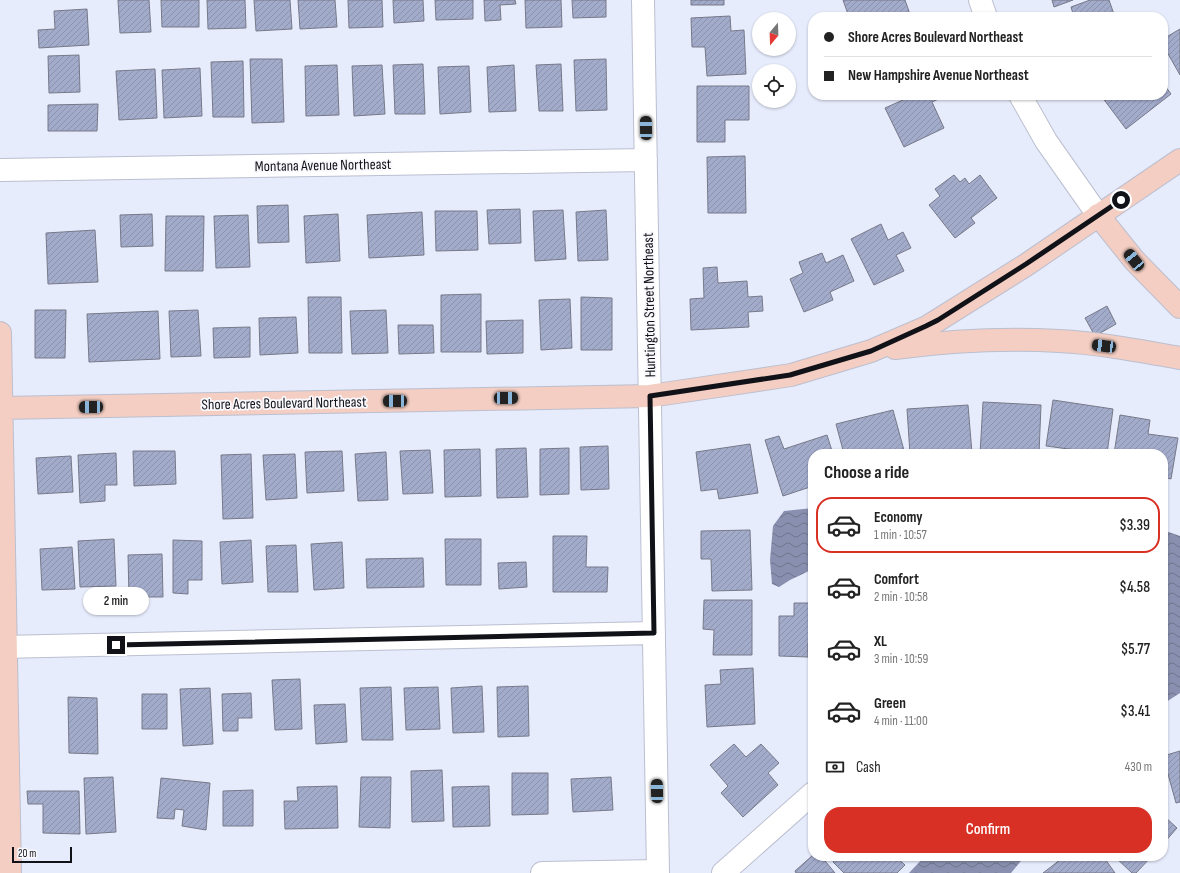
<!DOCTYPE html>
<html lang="en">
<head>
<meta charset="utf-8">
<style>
  :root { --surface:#fff; --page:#f2f2f2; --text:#222; --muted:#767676; --line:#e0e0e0; --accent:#d93025 }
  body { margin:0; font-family:"Sofia Sans Condensed",sans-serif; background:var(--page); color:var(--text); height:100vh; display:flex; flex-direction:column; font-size:15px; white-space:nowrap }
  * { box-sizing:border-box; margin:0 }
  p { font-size:13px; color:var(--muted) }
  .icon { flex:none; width:22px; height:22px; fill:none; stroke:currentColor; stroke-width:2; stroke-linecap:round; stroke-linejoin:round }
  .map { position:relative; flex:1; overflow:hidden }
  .details { position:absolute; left:808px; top:449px; width:360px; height:412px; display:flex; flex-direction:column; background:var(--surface); border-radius:16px; box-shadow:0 1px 3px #0004 }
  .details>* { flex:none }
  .guide { position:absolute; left:808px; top:12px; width:360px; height:88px; border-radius:16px; box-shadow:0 1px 3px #0004; display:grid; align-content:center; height:88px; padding:0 16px; background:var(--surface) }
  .needle { width:26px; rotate:199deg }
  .fabs { position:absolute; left:752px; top:12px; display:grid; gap:8px }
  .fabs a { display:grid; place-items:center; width:44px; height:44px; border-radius:50%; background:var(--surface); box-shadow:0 1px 3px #0004; font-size:20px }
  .scale { position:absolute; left:12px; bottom:10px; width:60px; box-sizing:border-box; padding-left:4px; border:2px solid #111218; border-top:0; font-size:11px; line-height:14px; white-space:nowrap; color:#111218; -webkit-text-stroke:3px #f9f9fd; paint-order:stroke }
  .end { position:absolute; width:18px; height:18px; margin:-9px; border:5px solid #111218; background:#fff; box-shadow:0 0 0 2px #fff }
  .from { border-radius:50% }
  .bubble { position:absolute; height:28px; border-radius:14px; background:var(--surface); box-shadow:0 1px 3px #0004; font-size:13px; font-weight:600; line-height:28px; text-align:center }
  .car { position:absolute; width:12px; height:24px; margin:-12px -6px; border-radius:5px; box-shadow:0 0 3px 1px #0007; background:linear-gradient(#222 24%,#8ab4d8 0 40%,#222 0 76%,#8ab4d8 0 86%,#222 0) }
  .guide b { display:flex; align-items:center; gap:14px; height:38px; font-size:15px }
  .guide b+b { border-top:1px solid var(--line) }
  .guide i { width:10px; height:10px; background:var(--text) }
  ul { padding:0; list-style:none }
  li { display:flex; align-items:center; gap:12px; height:56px; margin:0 8px 6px; padding:0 8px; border:2px solid transparent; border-radius:16px }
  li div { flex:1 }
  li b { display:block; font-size:15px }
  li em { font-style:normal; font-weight:600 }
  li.selected { border-color:var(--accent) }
  li>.icon { width:36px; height:36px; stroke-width:1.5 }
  h2 { padding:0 16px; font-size:18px; line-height:48px }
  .pay { display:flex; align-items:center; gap:10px; height:44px; padding:0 16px; font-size:15px }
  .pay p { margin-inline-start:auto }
  .primary-button { display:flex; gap:8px; margin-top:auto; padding:8px 16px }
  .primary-button a { flex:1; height:46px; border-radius:16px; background:var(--accent); color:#fff; font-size:16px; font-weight:600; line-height:46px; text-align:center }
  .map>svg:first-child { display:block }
  .water { fill:url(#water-waves) }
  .building { fill:url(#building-hatch); stroke:#767988 }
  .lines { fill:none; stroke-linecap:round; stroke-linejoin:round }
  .street-casing { stroke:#bbbfcf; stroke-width:24 }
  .secondary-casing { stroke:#bbbfcf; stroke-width:24 }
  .street { stroke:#fff; stroke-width:22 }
  .secondary { stroke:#f4cec2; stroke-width:22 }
  .route { stroke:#111218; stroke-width:5 }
  .labels { text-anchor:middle; stroke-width:3.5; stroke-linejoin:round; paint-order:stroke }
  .street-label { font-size:15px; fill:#111218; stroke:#f9f9fd }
</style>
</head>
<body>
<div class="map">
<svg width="1180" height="873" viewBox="0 0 1180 873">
  <defs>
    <pattern id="water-waves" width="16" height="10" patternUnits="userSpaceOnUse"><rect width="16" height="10" fill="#8990af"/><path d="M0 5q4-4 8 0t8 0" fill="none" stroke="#6f748d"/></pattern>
    <pattern id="building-hatch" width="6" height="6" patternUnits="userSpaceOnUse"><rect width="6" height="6" fill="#a3abcb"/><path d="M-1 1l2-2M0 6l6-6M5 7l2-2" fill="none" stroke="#8b92ae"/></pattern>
  </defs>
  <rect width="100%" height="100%" fill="#e7ecfd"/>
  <path class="water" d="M813,508V569L790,580L779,587L772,584L770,560L773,526L784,511Z
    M1163,530L1180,536V693L1163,704Z
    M925,856H1025L1011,873H909Z"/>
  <path class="building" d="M118,0H149L151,32L120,33Z
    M161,0H199V27H162Z
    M207,0H245L246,28L208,29Z
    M254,0H290L292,29L256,31Z
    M298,0H335L337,27L300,29Z
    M348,0H382L383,27L349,28Z
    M393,0H423L424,21L394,23Z
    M435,0H473V19L436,20Z
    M484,0H515L516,4L500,5L501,20L485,21Z
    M525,0H561L562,27L526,28Z
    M572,0H606V17L573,18Z
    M691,0H724V5H691Z
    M843,0H905L911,17H849Z
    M1052,0H1073L1054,7Z
    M1090,0H1109L1115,17H1074L1071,7Z
    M87,9L89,45L39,48L38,30L55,29L54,11Z
    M730,16L731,31L744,30L746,74L707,76L705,47H692L691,18Z
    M1180,29V75L1163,45V39Z
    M79,55L80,92L49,93L48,56Z
    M250,59H282L284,122L252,123Z
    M606,59L607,110L576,111L574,60Z
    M243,61L244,117H213L211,62Z
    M423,64L425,114H395L393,65Z
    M561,64L563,111H539L536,65Z
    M337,65L339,115L306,116L305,66Z
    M382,65L385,114L354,116L352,66Z
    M514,65L516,111L489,112L487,67Z
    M469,66L471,112L440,114L438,67Z
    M200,68L202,116L164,118L162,70Z
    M155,69L157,118L119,120L116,71Z
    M1163,83L1171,94L1126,129L1102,97L1105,95H1163Z
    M697,86H749V120H725V142H697Z
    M914,95H944L945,96L932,102L944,128L904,147L885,108Z
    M98,104L97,131H48V105Z
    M745,156L746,213H708L707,157Z
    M954,175L960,182L965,178L969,184L980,175L997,198L971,218L975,223L955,238L929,205L940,196L935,189Z
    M288,205L289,242L258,243L257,206Z
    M520,209L521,243L489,244L487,210Z
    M563,210L566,259L535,261L533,211Z
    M606,210L608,260L578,261L576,212Z
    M435,211H477L478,250L436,251Z
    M422,212L424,255L369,258L367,215Z
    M152,214L153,246L121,247L120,215Z
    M338,214L340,261L306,263L304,216Z
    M248,215L250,267L216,268L214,216Z
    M166,216H204L203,271H165Z
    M881,224L888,240L903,232L911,248L896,255L904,271L874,285L851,239Z
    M95,230L98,282L48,284L46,233Z
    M822,253L826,263L843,255L854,281L830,292L833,300L804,312L790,279L803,273L799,262Z
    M717,267L718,283L747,281L748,297L762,296L763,311L748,312L749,327L691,330L690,299L704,298L703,268Z
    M481,294V352H441V295Z
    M308,297H341L342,353H309Z
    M581,297L612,298V350H581Z
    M570,299L572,348L541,350L539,300Z
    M1107,306L1116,324L1095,336L1085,318Z
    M35,310H66L65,358H35Z
    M198,310L201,356L171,357L169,311Z
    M386,310L388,353L352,354L350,311Z
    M158,311L160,359L89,362L87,314Z
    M296,317L298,353L260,355L259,318Z
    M523,320V353L487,354L486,321Z
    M398,325H433L434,353L399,354Z
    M250,327V357L214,358L213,328Z
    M1053,400L1113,409L1107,454H1076V450L1046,446Z
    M983,402L1041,405L1039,454H980Z
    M968,405L972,453L910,454L907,409Z
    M893,410L905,454H844L836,424Z
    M1120,415L1150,420L1148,434L1178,438L1171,479L1163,477V454H1114Z
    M827,435L833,454H813V486L783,496L765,440L779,436L784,449Z
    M750,444L758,493L719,499L717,489L701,491L696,452Z
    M608,446L609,489L581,490L580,447Z
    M526,448L528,497L497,498L496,449Z
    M569,448V494L540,495V449Z
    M480,449L481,496L445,497L444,450Z
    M430,450L433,493L403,494L400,451Z
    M133,451H175L176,484L134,486Z
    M342,451L344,491L307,493L305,452Z
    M386,452L388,500L358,501L355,454Z
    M116,453L117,485H105V501L80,503L78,455Z
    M251,454L253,518L223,519L221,455Z
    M295,454L297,498L266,500L263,455Z
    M71,456L73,492L38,494L36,458Z
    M750,530L752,590L712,591L711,559H701V531Z
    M553,536H587L586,567H608L607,592H553Z
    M114,539L116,586L80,587L78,541Z
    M445,539H481V585H446Z
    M173,540L202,541V580H188V594L173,593Z
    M251,540L253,582L222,584L220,542Z
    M342,542L344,588L314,590L311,544Z
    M296,545L298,592H268L266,546Z
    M72,547L75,589L42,590L40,549Z
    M162,554L163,597H129L128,555Z
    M423,558L424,587L367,588L366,559Z
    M526,562L527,587L499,589L498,563Z
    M704,600H752V655H713L714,630L703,629Z
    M794,603H813V643H808V657L779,656V616H794Z
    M753,668L755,724L707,727L705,685L721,684L720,670Z
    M300,679L302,729L275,730L272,680Z
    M482,686L484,732L453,733L451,688Z
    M528,686L529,736L498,737L497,687Z
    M391,687L393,740H362L360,688Z
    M438,687L440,729L406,730L404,688Z
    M210,688L213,744L183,746L180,689Z
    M251,693L252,718H238V731H223L222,694Z
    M142,694H167V729H142Z
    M68,697L97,698L98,754L69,753Z
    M345,704L347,742L316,744L314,705Z
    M734,744L746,757L761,744L779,763L768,773L778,785L743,817L721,793L728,786L710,765Z
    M1180,751V802L1176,803L1163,756Z
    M442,770L444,821L412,822L411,771Z
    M512,773H548V814L512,815Z
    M113,777L116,832L86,834L84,778Z
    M361,777H391L390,828L359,827Z
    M611,777L613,810L573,812L571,779Z
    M161,778L210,783L206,830L182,826L184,810L175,809L174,819L157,818Z
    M337,786L338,828L285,829L284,801H298L297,787Z
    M489,786L490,826L453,827L452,787Z
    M253,790V826H223V791Z
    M27,791H79L80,834L43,833V804H28Z
    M1163,815L1177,828L1163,844Z
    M813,855L821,856L835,873H796L795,871Z
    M838,856H895L905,865L897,873H844L833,862Z
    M1065,856H1103L1115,873H1043Z
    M1114,856H1152L1136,873H1132Z"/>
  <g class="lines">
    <g class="street-casing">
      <path id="street" d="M643,0L658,873
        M980,0L986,17
        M1020,95L1046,141L1098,215
        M0,170L646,160
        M0,647L654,633
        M542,873L658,871
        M723,873L813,793"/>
    </g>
    <g class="secondary-casing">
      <path id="secondary" d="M1098,215L1134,260L1180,307
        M0,333L10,873
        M895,348C949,341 1005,338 1059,341C1100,343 1140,351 1180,358
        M2,408L650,396L791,375L871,351L927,327L1026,265L1180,160"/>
    </g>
    <use href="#street" class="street"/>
    <use href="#secondary" class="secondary"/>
  </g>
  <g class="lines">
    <path class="route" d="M116,645L654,633L650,396L790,375L871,351L926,326L938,320L1026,264L1121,200"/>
  </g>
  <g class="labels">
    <g class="street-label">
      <text transform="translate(323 165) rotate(-1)" y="5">Montana Avenue Northeast</text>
      <text transform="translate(649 305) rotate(-91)" y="5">Huntington Street Northeast</text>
      <text transform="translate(284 403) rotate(-1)" y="5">Shore Acres Boulevard Northeast</text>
    </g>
  </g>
</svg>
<div class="fabs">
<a><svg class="needle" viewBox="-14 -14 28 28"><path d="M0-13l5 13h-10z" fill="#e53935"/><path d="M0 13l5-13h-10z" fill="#767676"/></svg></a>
<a><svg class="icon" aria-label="locate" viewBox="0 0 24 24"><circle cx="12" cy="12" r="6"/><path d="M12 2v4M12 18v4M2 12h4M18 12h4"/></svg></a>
</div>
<div class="scale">20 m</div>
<i class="end from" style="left:1121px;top:200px"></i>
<i class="end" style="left:116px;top:645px"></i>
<div class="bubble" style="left:83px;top:587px;width:66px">2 min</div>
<i class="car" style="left:646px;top:128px;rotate:359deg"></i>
<i class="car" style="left:1134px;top:260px;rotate:321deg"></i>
<i class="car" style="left:1104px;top:346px;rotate:277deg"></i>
<i class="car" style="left:506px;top:398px;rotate:89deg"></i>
<i class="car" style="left:395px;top:401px;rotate:269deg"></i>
<i class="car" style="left:91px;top:407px;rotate:269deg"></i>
<i class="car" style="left:657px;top:791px;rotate:359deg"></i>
<div class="guide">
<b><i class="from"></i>Shore Acres Boulevard Northeast</b>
<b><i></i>New Hampshire Avenue Northeast</b>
</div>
<section class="details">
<h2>Choose a ride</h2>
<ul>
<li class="selected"><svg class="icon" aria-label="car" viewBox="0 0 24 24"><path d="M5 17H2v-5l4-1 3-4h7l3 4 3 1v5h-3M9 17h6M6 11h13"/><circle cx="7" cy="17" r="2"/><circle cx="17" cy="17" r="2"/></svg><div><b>Economy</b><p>1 min · 10:57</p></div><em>$3.39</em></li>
<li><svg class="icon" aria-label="car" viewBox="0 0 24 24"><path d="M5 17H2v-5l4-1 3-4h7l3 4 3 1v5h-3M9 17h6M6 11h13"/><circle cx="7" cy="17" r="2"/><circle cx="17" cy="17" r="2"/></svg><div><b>Comfort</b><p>2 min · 10:58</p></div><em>$4.58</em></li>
<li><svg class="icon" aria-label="car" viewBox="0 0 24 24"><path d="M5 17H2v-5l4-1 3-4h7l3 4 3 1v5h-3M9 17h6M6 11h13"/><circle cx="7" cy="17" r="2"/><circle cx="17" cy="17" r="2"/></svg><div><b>XL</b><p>3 min · 10:59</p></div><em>$5.77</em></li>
<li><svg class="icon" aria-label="car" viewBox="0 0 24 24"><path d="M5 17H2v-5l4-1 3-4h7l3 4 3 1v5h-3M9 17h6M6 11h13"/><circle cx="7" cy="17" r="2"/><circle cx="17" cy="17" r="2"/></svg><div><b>Green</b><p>4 min · 11:00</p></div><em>$3.41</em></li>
</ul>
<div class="pay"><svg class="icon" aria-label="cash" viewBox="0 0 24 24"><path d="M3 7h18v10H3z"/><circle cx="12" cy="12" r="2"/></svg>Cash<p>430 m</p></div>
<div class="primary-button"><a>Confirm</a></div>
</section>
</div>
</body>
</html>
